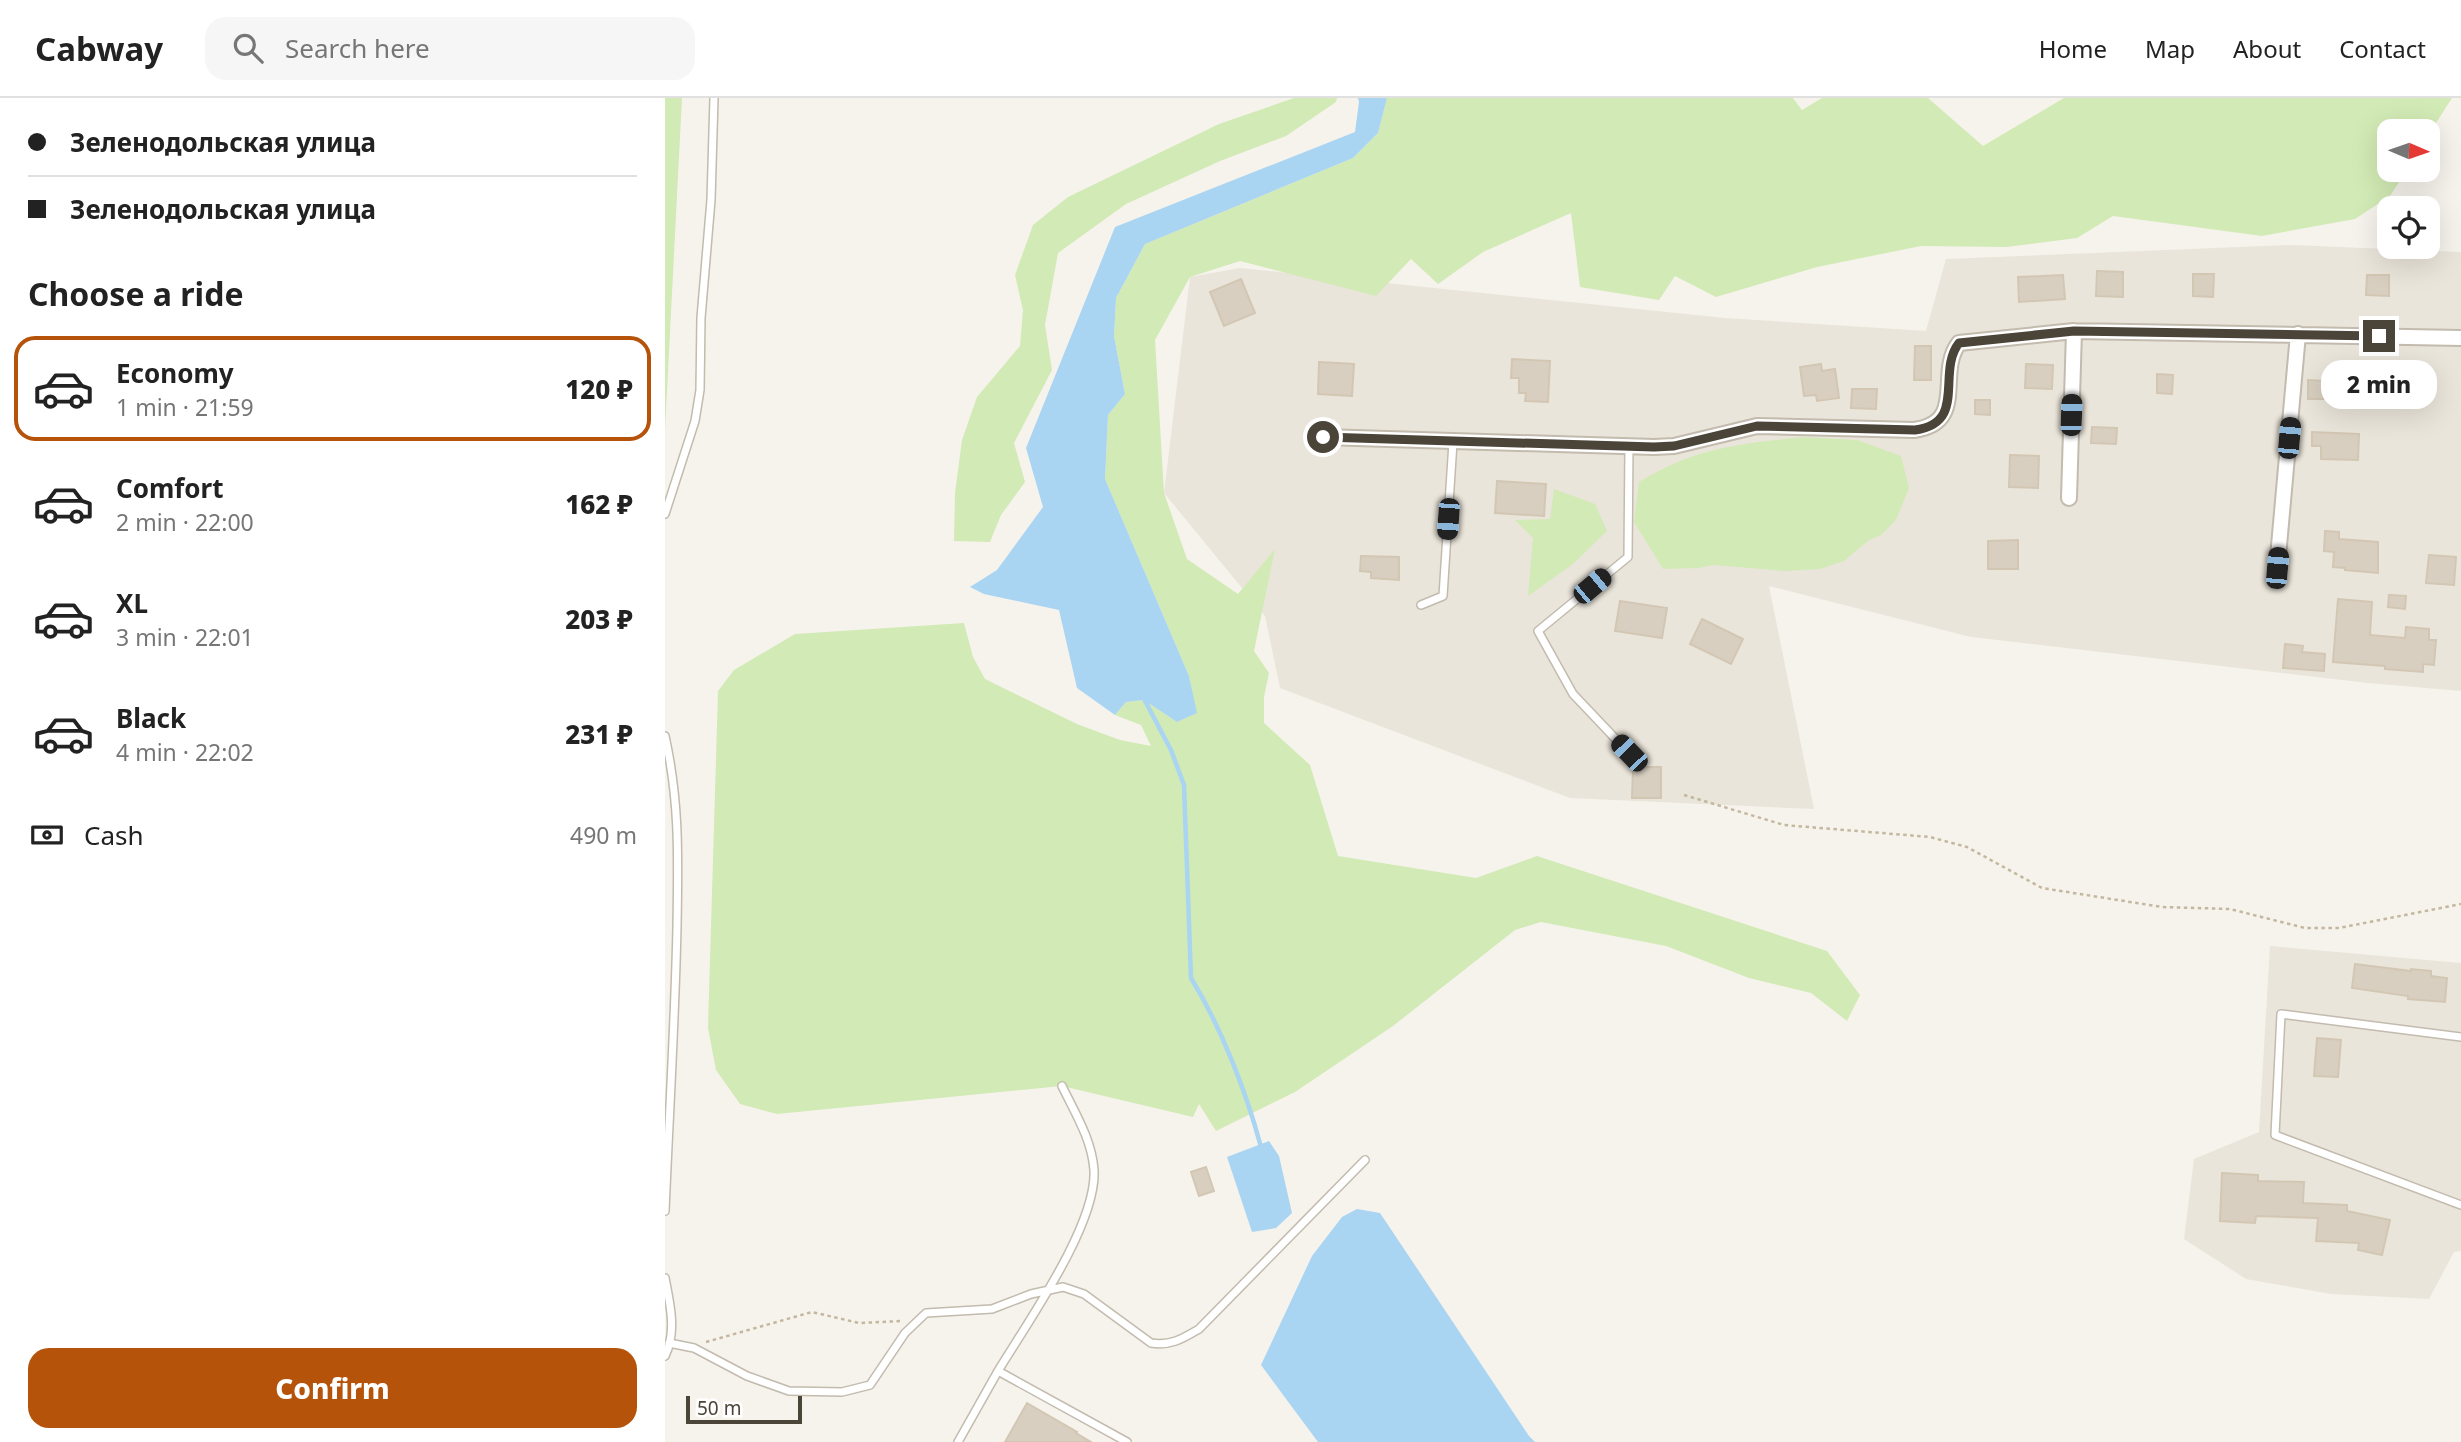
<!DOCTYPE html>
<html lang="en">
<head>
<meta charset="utf-8">
<style>
  :root { --surface:#fff; --page:#f6f6f6; --text:#222; --muted:#767676; --line:#e0e0e0; --accent:#b45309 }
  body { margin:0; font-family:"Noto Sans",sans-serif; background:var(--page); color:var(--text); height:100vh; display:flex; flex-direction:column; font-size:26px; white-space:nowrap }
  * { box-sizing:border-box; margin:0 }
  p { font-size:23px; color:var(--muted) }
  .icon { flex:none; width:38px; height:38px; fill:none; stroke:currentColor; stroke-width:2; stroke-linecap:round; stroke-linejoin:round }
  .map { position:relative; flex:1; overflow:hidden }
  .drawer { display:flex; flex-direction:column; background:var(--surface); width:665px }
  .drawer>* { flex:none }
  .banner { display:grid; align-content:center; height:154px; padding:0 28px; background:var(--surface) }
  .needle { width:46px; rotate:92deg }
  .tools { position:absolute; left:1712px; top:21px; display:grid; gap:14px }
  .tools a { display:grid; place-items:center; width:63px; height:63px; border-radius:14px; background:var(--surface); box-shadow:0 7px 28px #0002; font-size:35px }
  .scale { position:absolute; left:21px; bottom:18px; width:116px; box-sizing:border-box; padding-left:7px; border:4px solid #4b4439; border-top:0; font-size:19px; line-height:24px; white-space:nowrap; color:#4b4439; -webkit-text-stroke:5px #fff; paint-order:stroke }
  .end { position:absolute; width:32px; height:32px; margin:-16px; border:9px solid #4b4439; background:#fff; box-shadow:0 0 0 4px #fff }
  .from { border-radius:50% }
  .bubble { position:absolute; height:49px; border-radius:21px; background:var(--surface); box-shadow:0 7px 28px #0002; font-size:23px; font-weight:800; line-height:49px; text-align:center }
  .car { position:absolute; width:21px; height:42px; margin:-21px -10px; border-radius:9px; box-shadow:0 0 5px 2px #0007; background:linear-gradient(#222 24%,#8ab4d8 0 40%,#222 0 76%,#8ab4d8 0 86%,#222 0) }
  .banner b { display:flex; align-items:center; gap:24px; height:66px; font-size:26px }
  .banner b+b { border-top:2px solid var(--line) }
  .banner i { width:18px; height:18px; background:var(--text) }
  ul { padding:0; list-style:none }
  li { display:flex; align-items:center; gap:21px; height:105px; margin:0 14px 10px; padding:0 14px; border:4px solid transparent; border-radius:21px }
  li div { flex:1 }
  li b { display:block; font-size:26px }
  li em { font-style:normal; font-weight:800 }
  li.on { border-color:var(--accent) }
  li>.icon { width:63px; height:63px; stroke-width:1.5 }
  h2 { padding:0 28px; font-size:32px; line-height:84px }
  .pay { display:flex; align-items:center; gap:18px; height:77px; padding:0 28px; font-size:26px }
  .pay p { margin-inline-start:auto }
  .cta { display:flex; gap:14px; margin-top:auto; padding:14px 28px }
  .cta a { flex:1; height:80px; border-radius:21px; background:var(--accent); color:#fff; font-size:28px; font-weight:800; line-height:80px; text-align:center }
  header { display:flex; align-items:center; gap:42px; box-sizing:border-box; height:98px; padding:0 35px; background:var(--surface); border-bottom:2px solid var(--line) }
  header strong { font-size:33px }
  nav { display:flex; gap:38px; margin-inline-start:auto; font-size:24px }
  .search { width:490px; height:63px; background:var(--page); display:flex; align-items:center; gap:18px; box-sizing:border-box; padding:0 24px; border-radius:21px; color:var(--muted); font-size:26px }
  main { display:flex; flex:1; min-height:0 }
  .map>svg:first-child { display:block }
  .residential { fill:#eae5da }
  .green { fill:#d2eab5 }
  .water { fill:#a9d4f2 }
  .lines { fill:none; stroke-linecap:round; stroke-linejoin:round }
  .stream { stroke:#a9d4f2; stroke-width:4.5 }
  .building { fill:#d8cfc1; stroke:#d3c7b4; stroke-width:2 }
  .service-casing { stroke:#c2bbae; stroke-width:10 }
  .minor-casing { stroke:#c2bbae; stroke-width:18 }
  .path { stroke:#c4b79f; stroke-width:2.5; stroke-dasharray:3.5 3.5; stroke-linecap:butt }
  .service { stroke:#fff; stroke-width:7 }
  .minor { stroke:#fff; stroke-width:14 }
  .route { stroke:#4b4439; stroke-width:9 }
</style>
</head>
<body>
<header>
<strong>Cabway</strong>
<div class="search"><svg class="icon" aria-label="search" viewBox="0 0 24 24"><circle cx="10" cy="10" r="6"/><path d="M15 15l6 6"/></svg>Search here</div>
<nav><a>Home</a><a>Map</a><a>About</a><a>Contact</a></nav>
</header>
<main>
<section class="drawer">
<div class="banner">
<b><i class="from"></i>Зеленодольская улица</b>
<b><i></i>Зеленодольская улица</b>
</div>
<h2>Choose a ride</h2>
<ul>
<li class="on"><svg class="icon" aria-label="car" viewBox="0 0 24 24"><path d="M5 17H2v-5l4-1 3-4h7l3 4 3 1v5h-3M9 17h6M6 11h13"/><circle cx="7" cy="17" r="2"/><circle cx="17" cy="17" r="2"/></svg><div><b>Economy</b><p>1 min · 21:59</p></div><em>120 ₽</em></li>
<li><svg class="icon" aria-label="car" viewBox="0 0 24 24"><path d="M5 17H2v-5l4-1 3-4h7l3 4 3 1v5h-3M9 17h6M6 11h13"/><circle cx="7" cy="17" r="2"/><circle cx="17" cy="17" r="2"/></svg><div><b>Comfort</b><p>2 min · 22:00</p></div><em>162 ₽</em></li>
<li><svg class="icon" aria-label="car" viewBox="0 0 24 24"><path d="M5 17H2v-5l4-1 3-4h7l3 4 3 1v5h-3M9 17h6M6 11h13"/><circle cx="7" cy="17" r="2"/><circle cx="17" cy="17" r="2"/></svg><div><b>XL</b><p>3 min · 22:01</p></div><em>203 ₽</em></li>
<li><svg class="icon" aria-label="car" viewBox="0 0 24 24"><path d="M5 17H2v-5l4-1 3-4h7l3 4 3 1v5h-3M9 17h6M6 11h13"/><circle cx="7" cy="17" r="2"/><circle cx="17" cy="17" r="2"/></svg><div><b>Black</b><p>4 min · 22:02</p></div><em>231 ₽</em></li>
</ul>
<div class="pay"><svg class="icon" aria-label="cash" viewBox="0 0 24 24"><path d="M3 7h18v10H3z"/><circle cx="12" cy="12" r="2"/></svg>Cash<p>490 m</p></div>
<div class="cta"><a>Confirm</a></div>
</section>
<div class="map">
<svg width="1796" height="1344" viewBox="0 0 1796 1344">
  <rect width="100%" height="100%" fill="#f6f3ec"/>
  <path class="residential" d="M1626,147L1796,154V593L1703,585L1306,539L1104,488L1149,711L905,700L615,590L600,518L499,395L525,179L575,170L1060,220L1261,233L1281,161Z
    M1605,848L1796,865V1153L1789,1154L1764,1201L1666,1196L1581,1181L1519,1141L1529,1061L1594,1034Z"/>
  <path class="green" d="M0,0H17L0,332Z
    M629,0H672L671,4L621,38L555,63L461,106L393,155L380,227L387,272L349,345L360,384L336,417L325,444L289,443L290,395L297,342L312,299L355,248L358,212L350,177L368,127L403,99L554,26Z
    M722,0H1128L1137,12L1157,0H1263L1318,48L1399,0H1787L1762,39V33H1724V72H1742L1725,98L1690,121L1597,138L1448,118L1412,140L1341,149L1256,148L1152,169L1051,199L1010,178L994,202L915,189L906,115L818,154L773,186L746,161L711,198L575,163L525,179L490,242L499,395L522,461L573,496L610,451L589,553L604,575L599,599V625L645,667L673,758L811,780L872,758L1162,853L1195,897L1182,923L1146,895L1084,880L1001,848L876,824L850,832L728,928L630,994L551,1033L534,1006L528,1019L397,988L112,1016L75,1006L51,972L43,930L53,593L69,572L130,536L299,525L308,559L320,581L412,626L455,642L486,648L476,627L450,617L461,604L479,602L512,624L531,615L524,578L440,381L443,317L460,296L449,238L451,200L480,146L688,60L713,35Z
    M1137,339L1192,342L1236,358L1244,390L1231,422L1216,437L1204,442L1179,463L1155,471L1120,473L1048,467L1034,470L998,471L969,424L974,384C1033,349 1071,347 1137,339Z
    M889,391L930,406L942,433L908,466L863,498L868,440L850,422L885,421Z"/>
  <path class="water" d="M693,0H722L713,35L688,60L480,146L451,200L449,238L460,296L443,317L440,381L524,578L532,615L512,624L479,602L461,604L450,617L412,590L394,512L319,496L305,489L332,472L378,409L361,350L450,129L690,34L694,4Z
    M604,1043L614,1058L627,1115L611,1130L587,1134L562,1059Z
    M692,1111L715,1115L864,1338L870,1344H653L596,1267L647,1158L677,1119Z"/>
  <g class="lines">
    <path class="stream" d="M478,599L506,652L519,687L526,880C556,929 581,993 596,1049"/>
  </g>
  <path class="building" d="M1432,173L1458,174V199L1431,198Z
    M1528,176H1549L1548,199L1528,198Z
    M1398,177L1400,201L1354,204L1353,179Z
    M1702,177H1724V198L1701,197Z
    M576,181L590,215L559,228L545,194Z
    M1250,248H1266V282H1249Z
    M847,261L885,263L883,304L860,303L861,295H854V280H846Z
    M654,264L689,266L687,298L653,296Z
    M1156,266L1157,273L1170,271L1174,300L1152,303L1151,297L1139,298L1135,269Z
    M1361,266L1388,267L1387,291L1360,290Z
    M1685,270L1723,271L1722,299L1664,297L1663,301H1643V282L1684,284Z
    M1492,276L1508,277L1507,296L1492,295Z
    M1187,291H1212L1211,311L1186,310Z
    M1310,302H1325V317L1310,316Z
    M1427,329L1452,330L1451,346L1426,345Z
    M1647,334L1694,336L1693,362L1656,361V348H1647Z
    M1345,357L1374,358L1373,390L1344,389Z
    M832,383L881,386L879,418L830,415Z
    M1660,433L1674,434V441L1713,444V475L1680,472V470L1668,469L1669,454L1659,453Z
    M1353,442V471H1323V443Z
    M1764,457L1791,459L1789,487L1761,485Z
    M696,458L734,459V482L706,480V474L695,473Z
    M1724,497L1741,498L1740,511L1723,509Z
    M1673,501L1707,504L1705,537L1740,540L1741,529L1764,531V542H1771L1769,567L1758,566V574L1720,571V568L1668,564Z
    M955,503L1002,510L997,540L950,533Z
    M1037,521L1078,541L1066,566L1025,546Z
    M1620,546L1638,548L1637,554L1660,556L1659,573L1618,570Z
    M968,669H996V700H967Z
    M1690,866L1746,873V871L1766,873V878L1782,880L1780,904L1743,901V898L1687,890Z
    M1652,940L1676,942L1673,979L1649,978Z
    M541,1069L549,1093L534,1098L526,1074Z
    M1557,1075L1593,1077V1083L1639,1084L1638,1105L1682,1107V1113L1725,1122L1717,1157L1693,1152L1694,1145L1651,1143L1653,1120L1591,1118L1590,1125L1555,1123Z
    M362,1305L412,1334L411,1335L426,1344H340Z"/>
  <g class="lines">
    <g class="service-casing">
      <path id="service" d="M964,348L963,459L873,533L908,596L964,655
        M0,416L30,323L35,292L36,220L46,102L49,0
        M756,507L778,498L788,344
        M0,638C15,706 13,761 12,829C10,924 4,1018 0,1113
        M1796,939L1616,916L1610,1037L1796,1107
        M0,1180C5,1206 12,1233 0,1258
        M4,1245L29,1250L82,1278L124,1293L177,1294L205,1287L240,1235L261,1215L327,1211L366,1196L398,1189L419,1196L486,1245C506,1248 517,1241 534,1231L700,1062
        M333,1273C362,1225 432,1127 429,1072C427,1042 410,1015 397,988
        M293,1344L333,1273L462,1344"/>
    </g>
    <g class="minor-casing">
      <path id="minor" d="M658,339L989,349L1009,348L1092,328L1249,332C1303,325 1271,275 1294,245L1409,233L1796,240
        M1404,400L1409,233
        M1612,470L1633,236"/>
    </g>
    <path class="path" d="M1019,697L1119,727L1265,739L1302,749L1377,790L1497,809L1565,811L1640,830H1674L1796,806
      M41,1244L147,1214L194,1225L236,1223"/>
    <use href="#service" class="service"/>
    <use href="#minor" class="minor"/>
  </g>
  <g class="lines">
    <path class="route" d="M658,339L989,349L1009,348L1092,328L1250,332C1303,325 1271,274 1294,245L1409,233L1714,238"/>
  </g>
</svg>
<div class="tools">
<a><svg class="needle" viewBox="-14 -14 28 28"><path d="M0-13l5 13h-10z" fill="#e53935"/><path d="M0 13l5-13h-10z" fill="#767676"/></svg></a>
<a><svg class="icon" aria-label="locate" viewBox="0 0 24 24"><circle cx="12" cy="12" r="6"/><path d="M12 2v4M12 18v4M2 12h4M18 12h4"/></svg></a>
</div>
<div class="scale">50 m</div>
<i class="end from" style="left:658px;top:339px"></i>
<i class="end" style="left:1714px;top:238px"></i>
<div class="bubble" style="left:1656px;top:262px;width:116px">2 min</div>
<i class="car" style="left:1406px;top:317px;rotate:2deg"></i>
<i class="car" style="left:1624px;top:340px;rotate:5deg"></i>
<i class="car" style="left:783px;top:421px;rotate:184deg"></i>
<i class="car" style="left:1612px;top:470px;rotate:5deg"></i>
<i class="car" style="left:927px;top:488px;rotate:50deg"></i>
<i class="car" style="left:964px;top:655px;rotate:316deg"></i>
</div>
</main>
</body>
</html>
